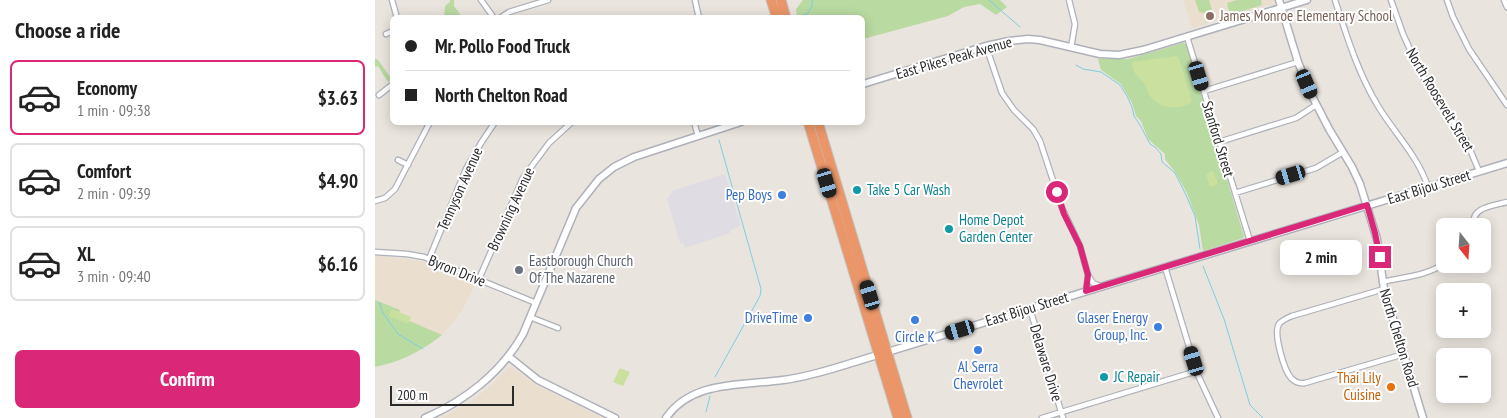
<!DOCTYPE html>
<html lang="en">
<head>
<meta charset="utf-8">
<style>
  :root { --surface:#fff; --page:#f2f2f2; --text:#222; --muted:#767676; --line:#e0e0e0; --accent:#db2777 }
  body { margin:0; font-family:"PT Sans Narrow",sans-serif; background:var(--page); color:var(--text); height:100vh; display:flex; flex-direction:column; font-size:19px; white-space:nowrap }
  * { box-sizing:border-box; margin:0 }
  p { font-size:16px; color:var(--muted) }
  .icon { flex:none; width:28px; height:28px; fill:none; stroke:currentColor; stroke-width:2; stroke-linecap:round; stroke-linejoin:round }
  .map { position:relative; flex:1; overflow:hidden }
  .panel { display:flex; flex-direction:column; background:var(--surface); width:375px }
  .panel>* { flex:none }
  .hud { position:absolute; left:15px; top:15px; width:475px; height:110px; border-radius:8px; box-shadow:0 2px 12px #0003; display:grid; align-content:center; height:110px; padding:0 15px; background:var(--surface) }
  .needle { width:32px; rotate:163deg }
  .controls { position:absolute; left:1061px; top:218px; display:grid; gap:10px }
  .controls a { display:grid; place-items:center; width:55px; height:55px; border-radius:8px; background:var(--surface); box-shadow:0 2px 12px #0003; font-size:25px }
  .scale { position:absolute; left:15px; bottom:12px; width:124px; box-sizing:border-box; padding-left:5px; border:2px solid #2a2a2a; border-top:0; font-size:14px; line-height:18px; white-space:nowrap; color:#2a2a2a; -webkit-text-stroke:4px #fff; paint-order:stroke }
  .end { position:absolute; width:22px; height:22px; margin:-11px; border:6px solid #db2777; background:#fff; box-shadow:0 0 0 2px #fff }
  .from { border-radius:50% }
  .bubble { position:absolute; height:35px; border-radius:8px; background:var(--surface); box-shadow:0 2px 12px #0003; font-size:16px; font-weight:800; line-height:35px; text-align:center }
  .car { position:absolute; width:15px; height:30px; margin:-15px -8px; border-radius:6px; box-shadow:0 0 4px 1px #0007; background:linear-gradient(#222 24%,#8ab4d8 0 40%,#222 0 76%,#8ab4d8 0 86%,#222 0) }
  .hud b { display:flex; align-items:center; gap:18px; height:48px; font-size:19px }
  .hud b+b { border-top:1px solid var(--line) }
  .hud i { width:12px; height:12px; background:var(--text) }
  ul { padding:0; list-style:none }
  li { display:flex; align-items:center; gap:15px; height:75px; margin:0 10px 8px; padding:0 5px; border:2px solid var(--line); border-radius:8px }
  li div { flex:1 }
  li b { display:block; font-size:19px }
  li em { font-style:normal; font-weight:800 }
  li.on { border-color:var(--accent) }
  li>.icon { width:45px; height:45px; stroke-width:1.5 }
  h2 { padding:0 15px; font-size:22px; line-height:60px }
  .button { display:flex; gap:10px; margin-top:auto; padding:10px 15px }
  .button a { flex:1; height:58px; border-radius:8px; background:var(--accent); color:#fff; font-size:20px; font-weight:800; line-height:58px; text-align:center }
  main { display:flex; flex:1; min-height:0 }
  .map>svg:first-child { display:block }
  .industrial { fill:#dfdde3 }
  .education { fill:#eadfcf }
  .green { fill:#b9daa1 }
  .pitch { fill:#cae09e }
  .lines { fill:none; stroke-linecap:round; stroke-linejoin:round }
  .stream { stroke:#7dcee0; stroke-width:1 }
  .street-casing { stroke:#aeb1b9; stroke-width:7 }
  .secondary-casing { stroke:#aeb1b9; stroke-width:9 }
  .highway-casing { stroke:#c3c3c3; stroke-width:11 }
  .street { stroke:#fff; stroke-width:4.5 }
  .secondary { stroke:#fff; stroke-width:6 }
  .highway { stroke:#ea9668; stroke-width:9 }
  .route { stroke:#db2777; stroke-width:6 }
  .education-dot { fill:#8d6e63; stroke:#fff; stroke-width:2 }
  .culture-dot { fill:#0f9aa8; stroke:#fff; stroke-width:2 }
  .shop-dot { fill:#3f7fe0; stroke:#fff; stroke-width:2 }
  .worship-dot { fill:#6b7280; stroke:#fff; stroke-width:2 }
  .food-dot { fill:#e8710a; stroke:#fff; stroke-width:2 }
  .labels { text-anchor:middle; stroke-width:4; stroke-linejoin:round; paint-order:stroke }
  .education-label { font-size:15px; fill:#785e54; stroke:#fff; text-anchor:start }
  .street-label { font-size:15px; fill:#2a2a2a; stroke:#fff }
  .culture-label { font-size:15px; fill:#0d838f; stroke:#fff; text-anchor:start }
  .shop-label { font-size:15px; fill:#366cbe; stroke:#fff; text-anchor:end }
  .worship-label { font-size:15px; fill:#5b616d; stroke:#fff; text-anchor:start }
  .food-label { font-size:15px; fill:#c56008; stroke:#fff; text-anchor:end }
</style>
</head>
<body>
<main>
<section class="panel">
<h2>Choose a ride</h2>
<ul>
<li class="on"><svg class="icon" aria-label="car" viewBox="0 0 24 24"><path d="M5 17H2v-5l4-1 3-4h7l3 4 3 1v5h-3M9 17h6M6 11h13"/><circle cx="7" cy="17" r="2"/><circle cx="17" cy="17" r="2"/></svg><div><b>Economy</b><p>1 min · 09:38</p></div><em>$3.63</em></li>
<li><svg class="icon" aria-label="car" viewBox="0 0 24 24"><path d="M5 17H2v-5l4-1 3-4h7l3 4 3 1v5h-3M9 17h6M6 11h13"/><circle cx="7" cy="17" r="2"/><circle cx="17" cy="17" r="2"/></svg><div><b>Comfort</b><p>2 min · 09:39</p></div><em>$4.90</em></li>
<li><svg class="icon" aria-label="car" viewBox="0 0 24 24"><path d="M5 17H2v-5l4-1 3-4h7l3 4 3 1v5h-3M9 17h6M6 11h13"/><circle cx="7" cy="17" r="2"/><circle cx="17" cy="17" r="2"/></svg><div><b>XL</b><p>3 min · 09:40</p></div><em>$6.16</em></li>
</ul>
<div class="button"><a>Confirm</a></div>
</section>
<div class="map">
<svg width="1132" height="418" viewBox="0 0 1132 418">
  <rect width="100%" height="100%" fill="#eae4de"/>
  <path class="industrial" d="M350,174L366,226L359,228L355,231V233L310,248L309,244L305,243L292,199L295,195L294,194L297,193L296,191Z"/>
  <path class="education" d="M808,0H899V1L897,4L817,28Z
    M0,256L34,259L53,263L99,282L100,285L86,312L77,324L67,335L54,344L4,302L0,300Z
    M135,366L161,385L228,418H66L95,402L115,386Z"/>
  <path class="green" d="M75,0H79V6L87,17H69L70,6L75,2Z
    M428,0H625L632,7L621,15L605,4L589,7L573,16L488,39V18L422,17L421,9Z
    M820,0H834L837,10L830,13L824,12Z
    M862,0H886L887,5L855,15L852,3Z
    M808,43L811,44L869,236L868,238L828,251L824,225L812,193L800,172L790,159V154L773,139L766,121L761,116L757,103L746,84L726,70L723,59H753Z
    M0,58L4,61L17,80L13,82L3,66L0,67Z
    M0,300L25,310L23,316L67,335C47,351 25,362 0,367Z"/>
  <path class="pitch" d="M801,56L804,58L817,102C804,111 785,109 775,96C773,93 772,89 770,85C764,77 757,74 757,62Z
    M838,171L843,184L835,187L831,174Z
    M17,309L36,317L33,324L14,316Z
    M245,368L255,372L248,386L238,382Z"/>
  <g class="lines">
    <path class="stream" d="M614,0L645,27
      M421,18L433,13L437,6V0
      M701,65L708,69L726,72L745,85L752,96L757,107L759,116L765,125L775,144L780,147L786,154L787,162L800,173L811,195L820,216L825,249
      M828,266L849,319L875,405L888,418
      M4,302L8,313L23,334L48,349
      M340,377L385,296L386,289L344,140
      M331,412L335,396"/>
    <g class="street-casing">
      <path id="street" d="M17,0L22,18
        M106,0L119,18
        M320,0L324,18
        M694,0L700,24L696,48
        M960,0C972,37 983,73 1003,106C1020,134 1043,156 1053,187
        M1016,0L1028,34L1043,67L1059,95L1091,140L1104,171
        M1072,0L1078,17L1094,49L1132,105
        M1129,0L1132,7
        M125,18L134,12L173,0
        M11,34L18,31
        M812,37L875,241
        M611,46L627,93L639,110L658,129L665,141L687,208L705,246L713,275L718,283L727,287
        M829,91L923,62
        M4,95L18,84
        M319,122L323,136
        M844,142L921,118L941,105
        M23,160L33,165
        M860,193L941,168L968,152
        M0,201L10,198L20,189L55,122
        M1099,226C1095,207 1118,206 1132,202
        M0,252L32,254L49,257L161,303
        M54,259L91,169L106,143L120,122
        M790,267L822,373L843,418
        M104,279L148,178L174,143L197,122
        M1007,282C1028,277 1052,276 1070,263
        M1009,289L917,316C912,318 907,320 904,324C898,333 909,370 916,378C920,382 924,384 930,383L1029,354
        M711,291L713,275
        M655,309L688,418
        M155,317L183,328
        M667,418L822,371"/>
    </g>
    <g class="secondary-casing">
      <path id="secondary" d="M904,0L923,62L936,94L954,129L977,167L985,184L1002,239L1009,289L1048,418
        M488,84L611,46L634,41L653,39L665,40L725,54L744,55L768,50L932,0
        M133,356L163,380L240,418
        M50,418C90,401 127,372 148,334L201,208L224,179L239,167L259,157L366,122
        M291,418C317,380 367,386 408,380C425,378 443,373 460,368L1132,163"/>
    </g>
    <g class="highway-casing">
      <path id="highway" d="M396,0L402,18
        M406,0L411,18
        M433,122L523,418
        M443,122L532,418"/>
    </g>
    <use href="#street" class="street"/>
    <use href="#secondary" class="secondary"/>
    <use href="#highway" class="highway"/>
  </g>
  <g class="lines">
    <path class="route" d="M682,192L689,214L705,246L713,275L711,291L992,205L1000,233L1005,257"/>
  </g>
  <circle class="education-dot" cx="835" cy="16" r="5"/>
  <g class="culture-dot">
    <circle cx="482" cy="190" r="5"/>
    <circle cx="574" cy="229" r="5"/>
    <circle cx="729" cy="377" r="5"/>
  </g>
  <g class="shop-dot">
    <circle cx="407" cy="195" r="5"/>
    <circle cx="433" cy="318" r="5"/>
    <circle cx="540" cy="320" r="5"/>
    <circle cx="783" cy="327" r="5"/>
    <circle cx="603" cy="350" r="5"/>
  </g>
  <circle class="worship-dot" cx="144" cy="270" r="5"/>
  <circle class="food-dot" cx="1016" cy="387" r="5"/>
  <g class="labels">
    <g class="education-label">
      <text x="845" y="21">James Monroe Elementary School</text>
    </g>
    <g class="street-label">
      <text transform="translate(579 58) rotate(-16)" y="5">East Pikes Peak Avenue</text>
      <text transform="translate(1065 100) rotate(59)" y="5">North Roosevelt Street</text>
      <text transform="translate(843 139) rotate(73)" y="5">Stanford Street</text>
      <text transform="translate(1054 187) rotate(-17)" y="5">East Bijou Street</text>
      <text transform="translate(85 189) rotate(-66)" y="5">Tennyson Avenue</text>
      <text transform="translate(136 209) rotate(-65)" y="5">Browning Avenue</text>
      <text transform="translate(82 271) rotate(22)" y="5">Byron Drive</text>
      <text transform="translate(652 309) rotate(-17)" y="5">East Bijou Street</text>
      <text transform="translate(1024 338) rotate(73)" y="5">North Chelton Road</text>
      <text transform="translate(671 363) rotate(73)" y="5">Delaware Drive</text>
    </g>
    <g class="culture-label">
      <text x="492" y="195">Take 5 Car Wash</text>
      <text x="584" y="225">Home Depot<tspan x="584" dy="17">Garden Center</tspan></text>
      <text x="739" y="382">JC Repair</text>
    </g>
    <g class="shop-label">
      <text x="397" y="200">Pep Boys</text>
      <text x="423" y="323">DriveTime</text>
      <text x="773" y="323">Glaser Energy<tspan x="773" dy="17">Group, Inc.</tspan></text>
      <text x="540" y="342" text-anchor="middle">Circle K</text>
      <text x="603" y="372" text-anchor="middle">Al Serra<tspan x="603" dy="17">Chevrolet</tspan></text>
    </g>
    <g class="worship-label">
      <text x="154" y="266">Eastborough Church<tspan x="154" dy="17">Of The Nazarene</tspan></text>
    </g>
    <g class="food-label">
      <text x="1006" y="383">Thai Lily<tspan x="1006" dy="17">Cuisine</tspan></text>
    </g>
  </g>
</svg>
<div class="controls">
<a><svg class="needle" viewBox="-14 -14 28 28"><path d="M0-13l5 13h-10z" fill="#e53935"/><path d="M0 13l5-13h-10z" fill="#767676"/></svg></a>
<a>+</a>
<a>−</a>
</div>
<div class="scale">200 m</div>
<i class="end from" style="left:682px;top:192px"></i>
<i class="end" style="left:1005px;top:257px"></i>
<div class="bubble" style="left:905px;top:240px;width:82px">2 min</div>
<i class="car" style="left:824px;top:76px;rotate:163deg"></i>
<i class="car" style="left:932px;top:84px;rotate:157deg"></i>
<i class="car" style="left:916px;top:175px;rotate:253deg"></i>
<i class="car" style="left:452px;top:183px;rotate:163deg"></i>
<i class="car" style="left:495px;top:295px;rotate:343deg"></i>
<i class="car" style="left:585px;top:330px;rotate:253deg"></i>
<i class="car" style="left:819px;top:361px;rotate:343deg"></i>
<div class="hud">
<b><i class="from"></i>Mr. Pollo Food Truck</b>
<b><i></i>North Chelton Road</b>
</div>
</div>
</main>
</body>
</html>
